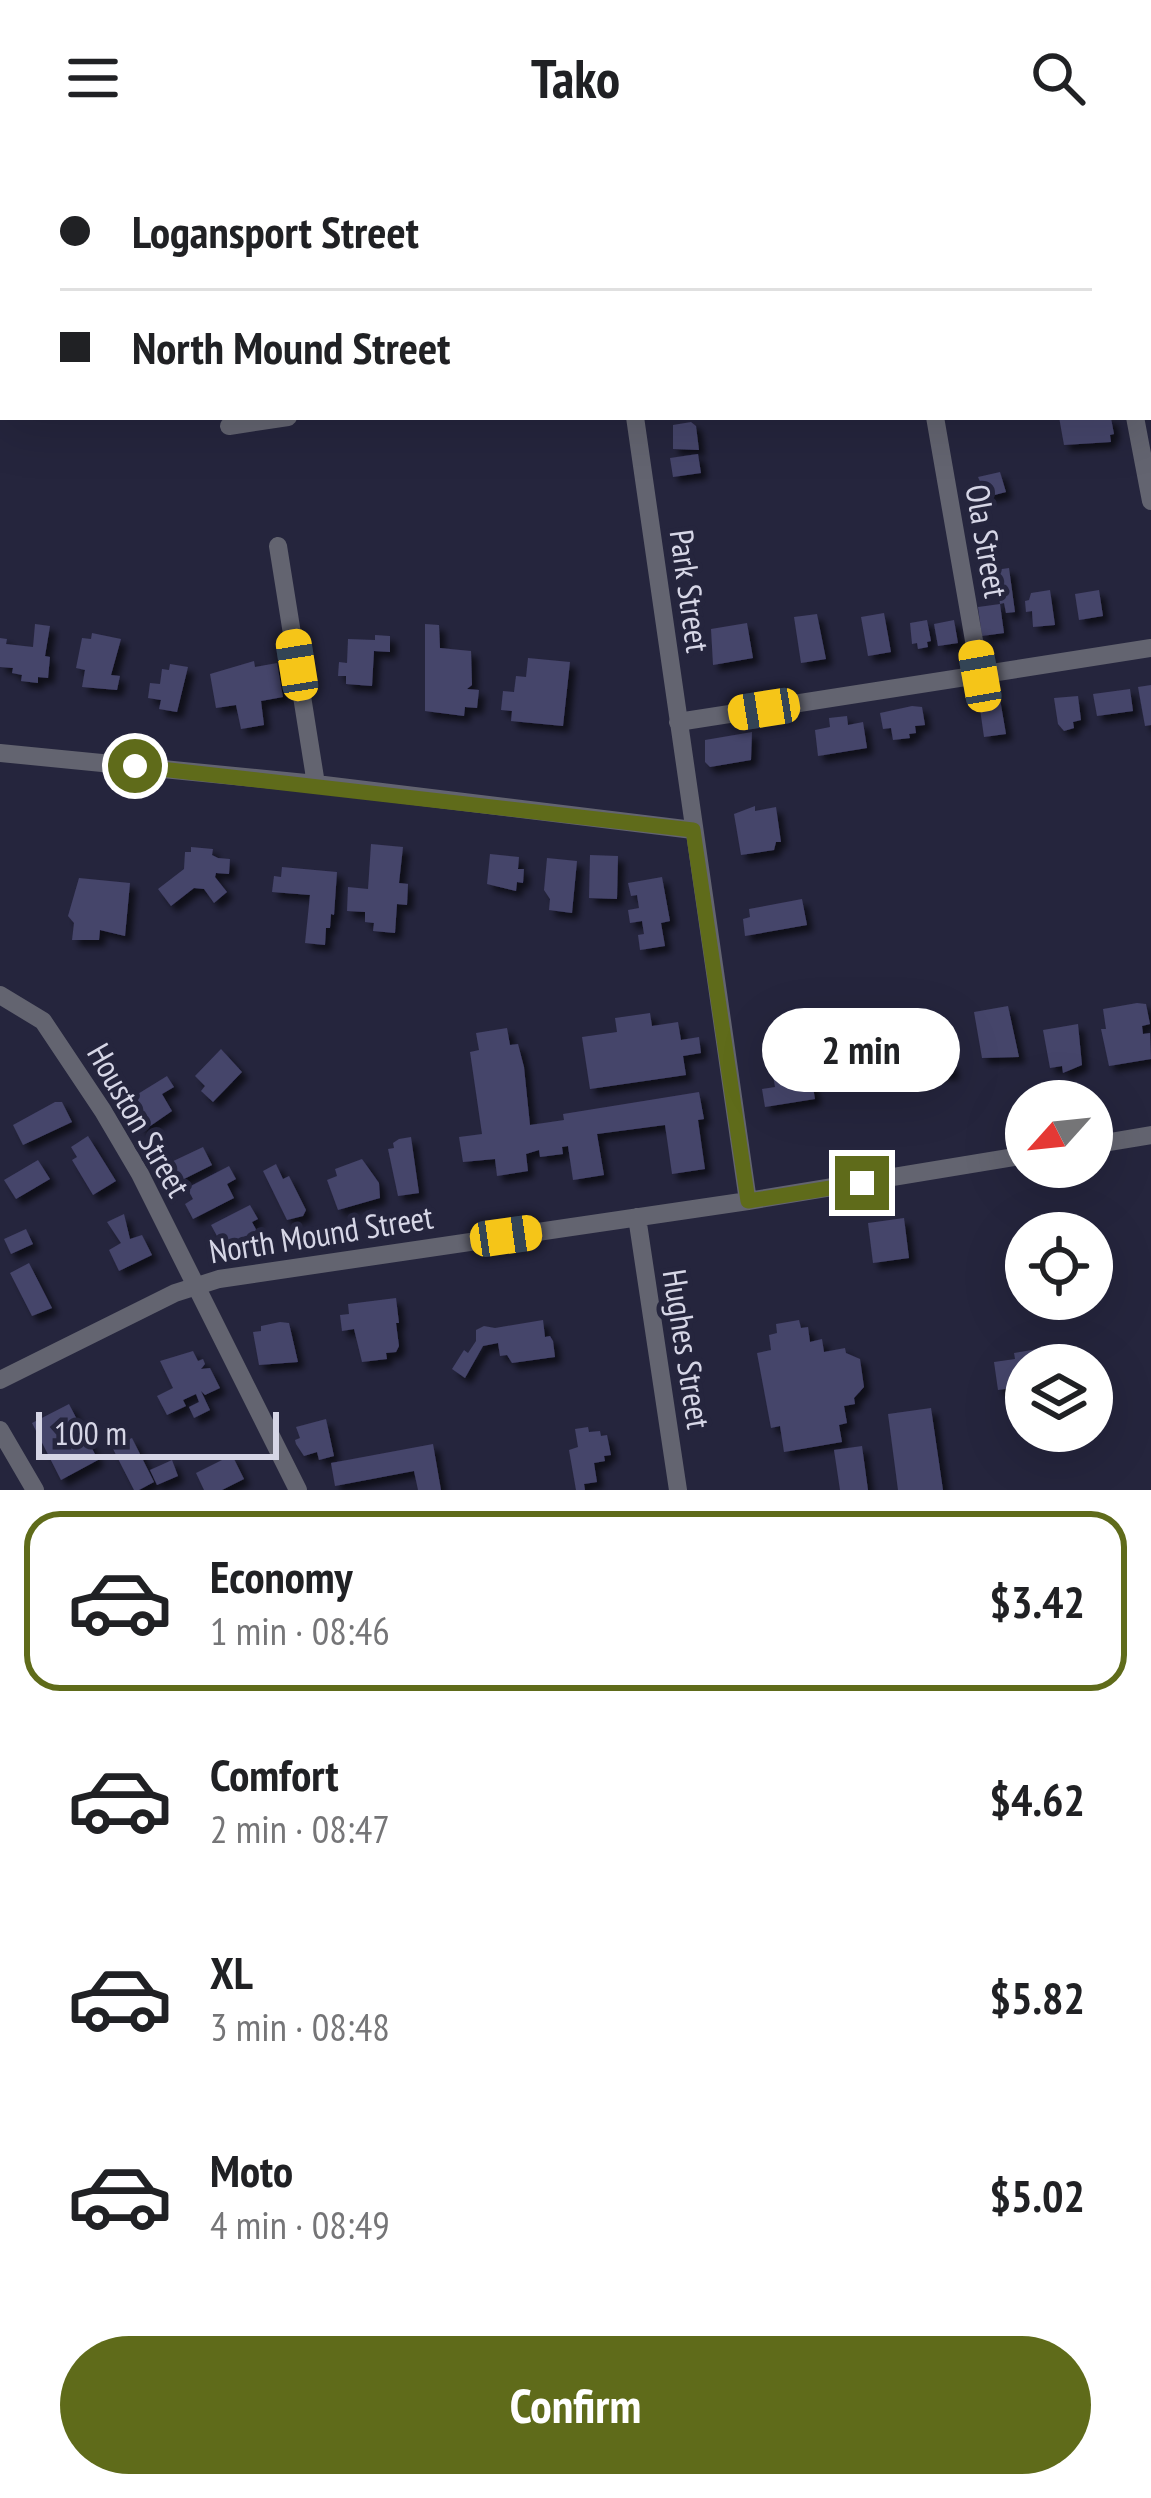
<!DOCTYPE html>
<html lang="en">
<head>
<meta charset="utf-8">
<style>
  :root { --surface:#fff; --page:#f6f6f6; --text:#202124; --muted:#757577; --line:#e0e0e0; --accent:#5f6b1a }
  body { margin:0; font-family:"PT Sans Narrow",sans-serif; background:var(--page); color:var(--text); height:100vh; display:flex; flex-direction:column; font-size:45px; white-space:nowrap }
  * { box-sizing:border-box; margin:0 }
  p { font-size:39px; color:var(--muted) }
  .icon { flex:none; width:66px; height:66px; fill:none; stroke:currentColor; stroke-width:2; stroke-linecap:round; stroke-linejoin:round }
  .map { position:relative; height:1334px; overflow:hidden }
  .side { display:flex; flex-direction:column; background:var(--surface); flex:1 }
  .side>* { flex:none }
  .hud { position:absolute; left:0px; top:0px; width:1152px; height:264px; box-shadow:0 12px 48px #0002; display:grid; align-content:center; height:264px; padding:0 60px; background:var(--surface) }
  .needle { width:78px; rotate:243deg }
  .buttons { position:absolute; left:1005px; top:924px; display:grid; gap:24px }
  .buttons a { display:grid; place-items:center; width:108px; height:108px; border-radius:50%; background:var(--surface); box-shadow:0 12px 48px #0002; font-size:60px }
  .scale { position:absolute; left:36px; bottom:30px; width:243px; box-sizing:border-box; padding-left:12px; border:6px solid #d6d6e6; border-top:0; font-size:33px; line-height:42px; white-space:nowrap; color:#d6d6e6; -webkit-text-stroke:9px #25253d; paint-order:stroke }
  .end { position:absolute; width:54px; height:54px; margin:-27px; border:15px solid #5f6b1a; background:#fff; box-shadow:0 0 0 6px #fff }
  .from { border-radius:50% }
  .bubble { position:absolute; height:84px; border-radius:42px; background:var(--surface); box-shadow:0 12px 48px #0002; font-size:39px; font-weight:700; line-height:84px; text-align:center }
  .car { position:absolute; width:36px; height:72px; margin:-36px -18px; border-radius:15px; box-shadow:0 0 9px 3px #0007; background:linear-gradient(#f5c518 24%,#345 0 40%,#f5c518 0 76%,#345 0 86%,#f5c518 0) }
  .hud b { display:flex; align-items:center; gap:42px; height:114px; font-size:45px }
  .hud b+b { border-top:3px solid var(--line) }
  .hud i { width:30px; height:30px; background:var(--text) }
  ul { padding:21px 0 0; list-style:none }
  li { display:flex; align-items:center; gap:36px; height:180px; margin:0 24px 18px; padding:0 36px; border:6px solid transparent; border-radius:36px }
  li div { flex:1 }
  li b { display:block; font-size:45px }
  li em { font-style:normal; font-weight:700 }
  li.on { border-color:var(--accent) }
  li>.icon { width:108px; height:108px; stroke-width:1.5 }
  .action { display:flex; gap:24px; margin-top:auto; padding:24px 60px }
  .action a { flex:1; height:138px; border-radius:72px; background:var(--accent); color:#fff; font-size:48px; font-weight:700; line-height:138px; text-align:center }
  header { display:flex; justify-content:space-between; align-items:center; height:156px; padding:0 60px; background:var(--surface); font-size:54px; font-weight:700 }
  .map>svg:first-child { display:block }
  .building { fill:#45446a; filter:url(#shadow) }
  .lines { fill:none; stroke-linecap:round; stroke-linejoin:round }
  .minor { stroke:#636470; stroke-width:18 }
  .route { stroke:#5f6b1a; stroke-width:15 }
  .labels { text-anchor:middle; stroke-width:10; stroke-linejoin:round; paint-order:stroke }
  .street-label { font-size:33px; fill:#d6d6e6; stroke:#25253d }
</style>
</head>
<body>
<header><svg class="icon" aria-label="menu" viewBox="0 0 24 24"><path d="M4 6h16M4 12h16M4 18h16"/></svg>Tako<svg class="icon" aria-label="search" viewBox="0 0 24 24"><circle cx="10" cy="10" r="6"/><path d="M15 15l6 6"/></svg></header>
<div class="map">
<svg width="1151" height="1334" viewBox="0 0 1151 1334">
  <defs>
    <filter id="shadow"><feDropShadow dx="6" dy="6" stdDeviation="3" flood-color="#0009"/></filter>
  </defs>
  <rect width="100%" height="100%" fill="#25253d"/>
  <path class="building" d="M1059,261L1111,262L1114,278L1110,279L1111,286L1064,289Z
    M691,266L696,270L699,294L673,293V269Z
    M698,298L701,317L673,321L670,302Z
    M1000,316L1006,336L987,341L978,321Z
    M1009,412L1015,456L1006,457L1004,447L1000,448L1004,477L982,480L978,451L1000,448L995,414Z
    M1050,434L1055,469L1033,471L1032,455L1026,456L1025,445L1029,444L1031,437Z
    M1099,434L1103,460L1079,464L1075,438Z
    M884,457L891,496L868,500L861,461Z
    M817,458L826,503L801,507L794,461Z
    M927,464L931,485L927,486L928,491L918,493L917,487L912,488L910,467Z
    M954,464L958,487L938,490L934,468Z
    M747,467L753,502L713,509L711,473Z
    M35,468L50,470L45,500L50,501L48,522L38,521V527L21,525L22,519L12,517L13,512L0,511V482L7,483L6,488L33,491Z
    M425,468L439,469L440,492L471,495L472,529L467,533L479,534L477,552L465,551L464,560L425,555Z
    M92,477L121,483L111,519L120,520L117,534L82,531L85,514L76,512L82,482L91,483Z
    M375,479L390,480V496L374,495L372,530L346,528V520H338L339,506L347,507L348,483L375,484Z
    M528,502L570,506L563,570L511,565L512,555L501,554L503,535L514,536L516,520L526,521Z
    M254,505L255,511L277,507L283,541L261,545L264,569L241,573L236,549L216,552L210,518Z
    M170,508L188,511L177,556L159,553L161,544L148,542L150,527L160,528L162,513L169,514Z
    M1151,529V569L1145,570L1138,531Z
    M1130,533L1133,555L1097,560L1093,538Z
    M1078,540L1081,564L1073,566L1074,572L1064,575L1058,568L1054,542Z
    M992,542L1000,543L1006,578L984,581L979,546Z
    M912,550L922,551L925,569L915,570L916,577L909,578L910,582L893,584L891,572L883,573L880,557Z
    M847,560L848,569L863,566L867,592L818,600L815,574L830,571L829,562Z
    M752,576L751,604L710,611L705,606V584Z
    M755,650V655L776,651L781,686H776L774,694L741,699L734,658Z
    M371,688L403,691L399,727L408,728L407,749L397,748L395,777L373,775L374,767L365,766V756L347,755L348,731L368,733Z
    M191,691L213,693L212,699L218,702L230,703L229,718L216,717L215,721L227,736L214,747L204,733L194,732L171,750L158,733L184,713L185,696H191Z
    M490,698L519,701L518,713H524L523,727L517,726L516,735L487,728Z
    M590,699L618,700L617,743L589,742Z
    M547,702L577,705L572,757L549,754L550,743L544,734Z
    M282,711L337,716L334,759L331,758L330,772H326L325,789L305,787L310,739L272,736L274,720L281,721Z
    M662,721L670,765L661,767L665,790L640,794L638,779L644,778L642,765L630,767L628,754L639,752L637,739L631,740L628,727Z
    M79,722L130,727L125,780L100,774L99,784H72L74,767L68,760Z
    M802,743L807,769L745,780L743,763L750,761L749,753Z
    M1137,847L1146,848L1150,868L1142,870L1143,878L1150,877L1151,903L1109,910L1101,873H1106L1103,853Z
    M1008,850L1019,901L982,902L974,856Z
    M650,857L652,870L678,866L681,884L699,881L701,897L683,900L686,919L590,933L582,881L617,876L615,862Z
    M930,861L935,889L940,888L943,907L951,905L953,918H926L927,924L917,926L908,893L913,892L909,872L916,871L915,863Z
    M1078,868L1082,909L1063,917L1062,910L1050,912L1043,874Z
    M803,871L807,895L837,890L841,915L811,920L815,943L765,951L762,933L775,931L770,901L781,899L777,875Z
    M507,872L510,889L518,888L524,911L530,969L564,964L563,958L699,936L704,963L698,964L705,1013L672,1018L665,969L597,978L604,1019L573,1024L568,990L562,991L563,998L540,1001L539,994L526,998L528,1015L497,1020L495,1003L463,1006L459,981L482,978L470,896L479,894L476,877Z
    M221,893L242,916L213,946L201,935L205,930L195,920Z
    M167,920L174,931L162,938L172,955L143,975L128,944Z
    M55,946H62L72,966L23,989L13,969Z
    M88,980L116,1025L93,1039L72,1004L77,1001L71,991Z
    M411,981L419,1037L398,1040L388,993L394,992L393,987L399,983Z
    M203,991L212,1009L176,1027L167,1008Z
    M362,1003L379,1027L380,1042L338,1054L327,1024L337,1020L335,1013Z
    M38,1004L50,1023L16,1043L4,1024Z
    M276,1008L283,1023L289,1020L306,1054L303,1060L287,1064L263,1015Z
    M229,1010L236,1023L227,1028L234,1042L193,1063L185,1048L193,1043L187,1032Z
    M250,1049L258,1063L252,1066L258,1077L242,1087L240,1083L223,1091L211,1069Z
    M124,1058L130,1083L142,1079L152,1099L119,1115L109,1094L121,1087L107,1066Z
    M904,1062L909,1102L873,1107L868,1067Z
    M26,1073L33,1088L11,1098L4,1083Z
    M29,1107L52,1152L32,1160L10,1117Z
    M396,1142L399,1167H396L399,1190L396,1196L386,1197L387,1203L362,1206L354,1173L342,1175L340,1159L349,1158L348,1148Z
    M543,1164L545,1181L550,1180L553,1185L555,1201L512,1207L507,1199L500,1200L498,1187L483,1190L465,1222L452,1213L464,1194L468,1197L476,1185V1174L484,1170L495,1172Z
    M799,1164L801,1172L808,1171L810,1186L822,1183L824,1196L845,1192L846,1197L860,1203L864,1231L854,1242L855,1248L844,1250L847,1267L839,1269L842,1286L784,1296L780,1270L771,1272L757,1197L771,1194L769,1179L777,1177L776,1168Z
    M280,1166L289,1167L298,1206L259,1209L253,1176L261,1175V1170Z
    M1067,1188L1070,1209H1026V1230L998,1234L994,1206L1015,1203L1014,1197Z
    M193,1195L198,1205L203,1203L205,1208L201,1213L210,1212L220,1232L205,1239L201,1235L210,1254L194,1262L189,1251L199,1246L196,1238L183,1244L186,1250L167,1259L157,1240L173,1232L160,1205Z
    M69,1248L98,1304L61,1324L32,1267Z
    M931,1252L943,1334H898L888,1258Z
    M326,1263L334,1300L319,1304L317,1296L304,1300L296,1288L295,1284L300,1282L296,1271Z
    M588,1271L589,1276L600,1275L601,1280L607,1279L611,1299L604,1300L605,1305L594,1307L597,1326L584,1328L585,1334H576L569,1294L578,1291L575,1273Z
    M132,1282L154,1326L139,1334H134L112,1291Z
    M433,1288L441,1334H418L414,1315L335,1330L331,1307Z
    M862,1290L868,1334H840L834,1294Z
    M232,1299L244,1323L222,1334H204L196,1317Z
    M172,1304L178,1320L157,1329L150,1314Z"/>
  <g class="lines">
    <path class="minor" d="M148,0L149,3
      M486,0L487,3
      M597,0L598,3
      M1038,0L1039,3
      M1142,0L1143,3
      M1149,43L1151,56
      M1149,174H1151
      M635,261L748,1045
      M935,261L980,519
      M1135,261L1151,345
      M229,270L288,261
      M278,390L316,628
      M678,566L1151,492
      M0,597L316,628L693,674
      M0,839L43,865L103,955L140,1018L298,1334
      M1092,989L1151,979
      M637,1061L678,1334
      M0,1224L175,1137L219,1123L748,1045L1026,999
      M0,1274L35,1334"/>
  </g>
  <g class="lines">
    <path class="route" d="M135,610L693,674L748,1045L862,1027"/>
  </g>
  <g class="labels">
    <g class="street-label">
      <text transform="translate(987 385) rotate(80)" y="12">Ola Street</text>
      <text transform="translate(690 435) rotate(82)" y="12">Park Street</text>
      <text transform="translate(139 964) rotate(60)" y="12">Houston Street</text>
      <text transform="translate(321 1078) rotate(-9)" y="12">North Mound Street</text>
      <text transform="translate(687 1193) rotate(81)" y="12">Hughes Street</text>
    </g>
  </g>
</svg>
<div class="buttons">
<a><svg class="needle" viewBox="-14 -14 28 28"><path d="M0-13l5 13h-10z" fill="#e53935"/><path d="M0 13l5-13h-10z" fill="#757577"/></svg></a>
<a><svg class="icon" aria-label="locate" viewBox="0 0 24 24"><circle cx="12" cy="12" r="6"/><path d="M12 2v4M12 18v4M2 12h4M18 12h4"/></svg></a>
<a><svg class="icon" aria-label="layers" viewBox="0 0 24 24"><path d="M12 4l9 5-9 5-9-5zM3 14l9 5 9-5"/></svg></a>
</div>
<div class="scale">100 m</div>
<i class="end from" style="left:135px;top:610px"></i>
<i class="end" style="left:862px;top:1027px"></i>
<div class="bubble" style="left:762px;top:852px;width:198px">2 min</div>
<i class="car" style="left:297px;top:509px;rotate:351deg"></i>
<i class="car" style="left:980px;top:520px;rotate:350deg"></i>
<i class="car" style="left:764px;top:553px;rotate:261deg"></i>
<i class="car" style="left:506px;top:1080px;rotate:82deg"></i>
<div class="hud">
<b><i class="from"></i>Logansport Street</b>
<b><i></i>North Mound Street</b>
</div>
</div>
<section class="side">
<ul>
<li class="on"><svg class="icon" aria-label="car" viewBox="0 0 24 24"><path d="M5 17H2v-5l4-1 3-4h7l3 4 3 1v5h-3M9 17h6M6 11h13"/><circle cx="7" cy="17" r="2"/><circle cx="17" cy="17" r="2"/></svg><div><b>Economy</b><p>1 min · 08:46</p></div><em>$3.42</em></li>
<li><svg class="icon" aria-label="car" viewBox="0 0 24 24"><path d="M5 17H2v-5l4-1 3-4h7l3 4 3 1v5h-3M9 17h6M6 11h13"/><circle cx="7" cy="17" r="2"/><circle cx="17" cy="17" r="2"/></svg><div><b>Comfort</b><p>2 min · 08:47</p></div><em>$4.62</em></li>
<li><svg class="icon" aria-label="car" viewBox="0 0 24 24"><path d="M5 17H2v-5l4-1 3-4h7l3 4 3 1v5h-3M9 17h6M6 11h13"/><circle cx="7" cy="17" r="2"/><circle cx="17" cy="17" r="2"/></svg><div><b>XL</b><p>3 min · 08:48</p></div><em>$5.82</em></li>
<li><svg class="icon" aria-label="car" viewBox="0 0 24 24"><path d="M5 17H2v-5l4-1 3-4h7l3 4 3 1v5h-3M9 17h6M6 11h13"/><circle cx="7" cy="17" r="2"/><circle cx="17" cy="17" r="2"/></svg><div><b>Moto</b><p>4 min · 08:49</p></div><em>$5.02</em></li>
</ul>
<div class="action"><a>Confirm</a></div>
</section>
</body>
</html>
